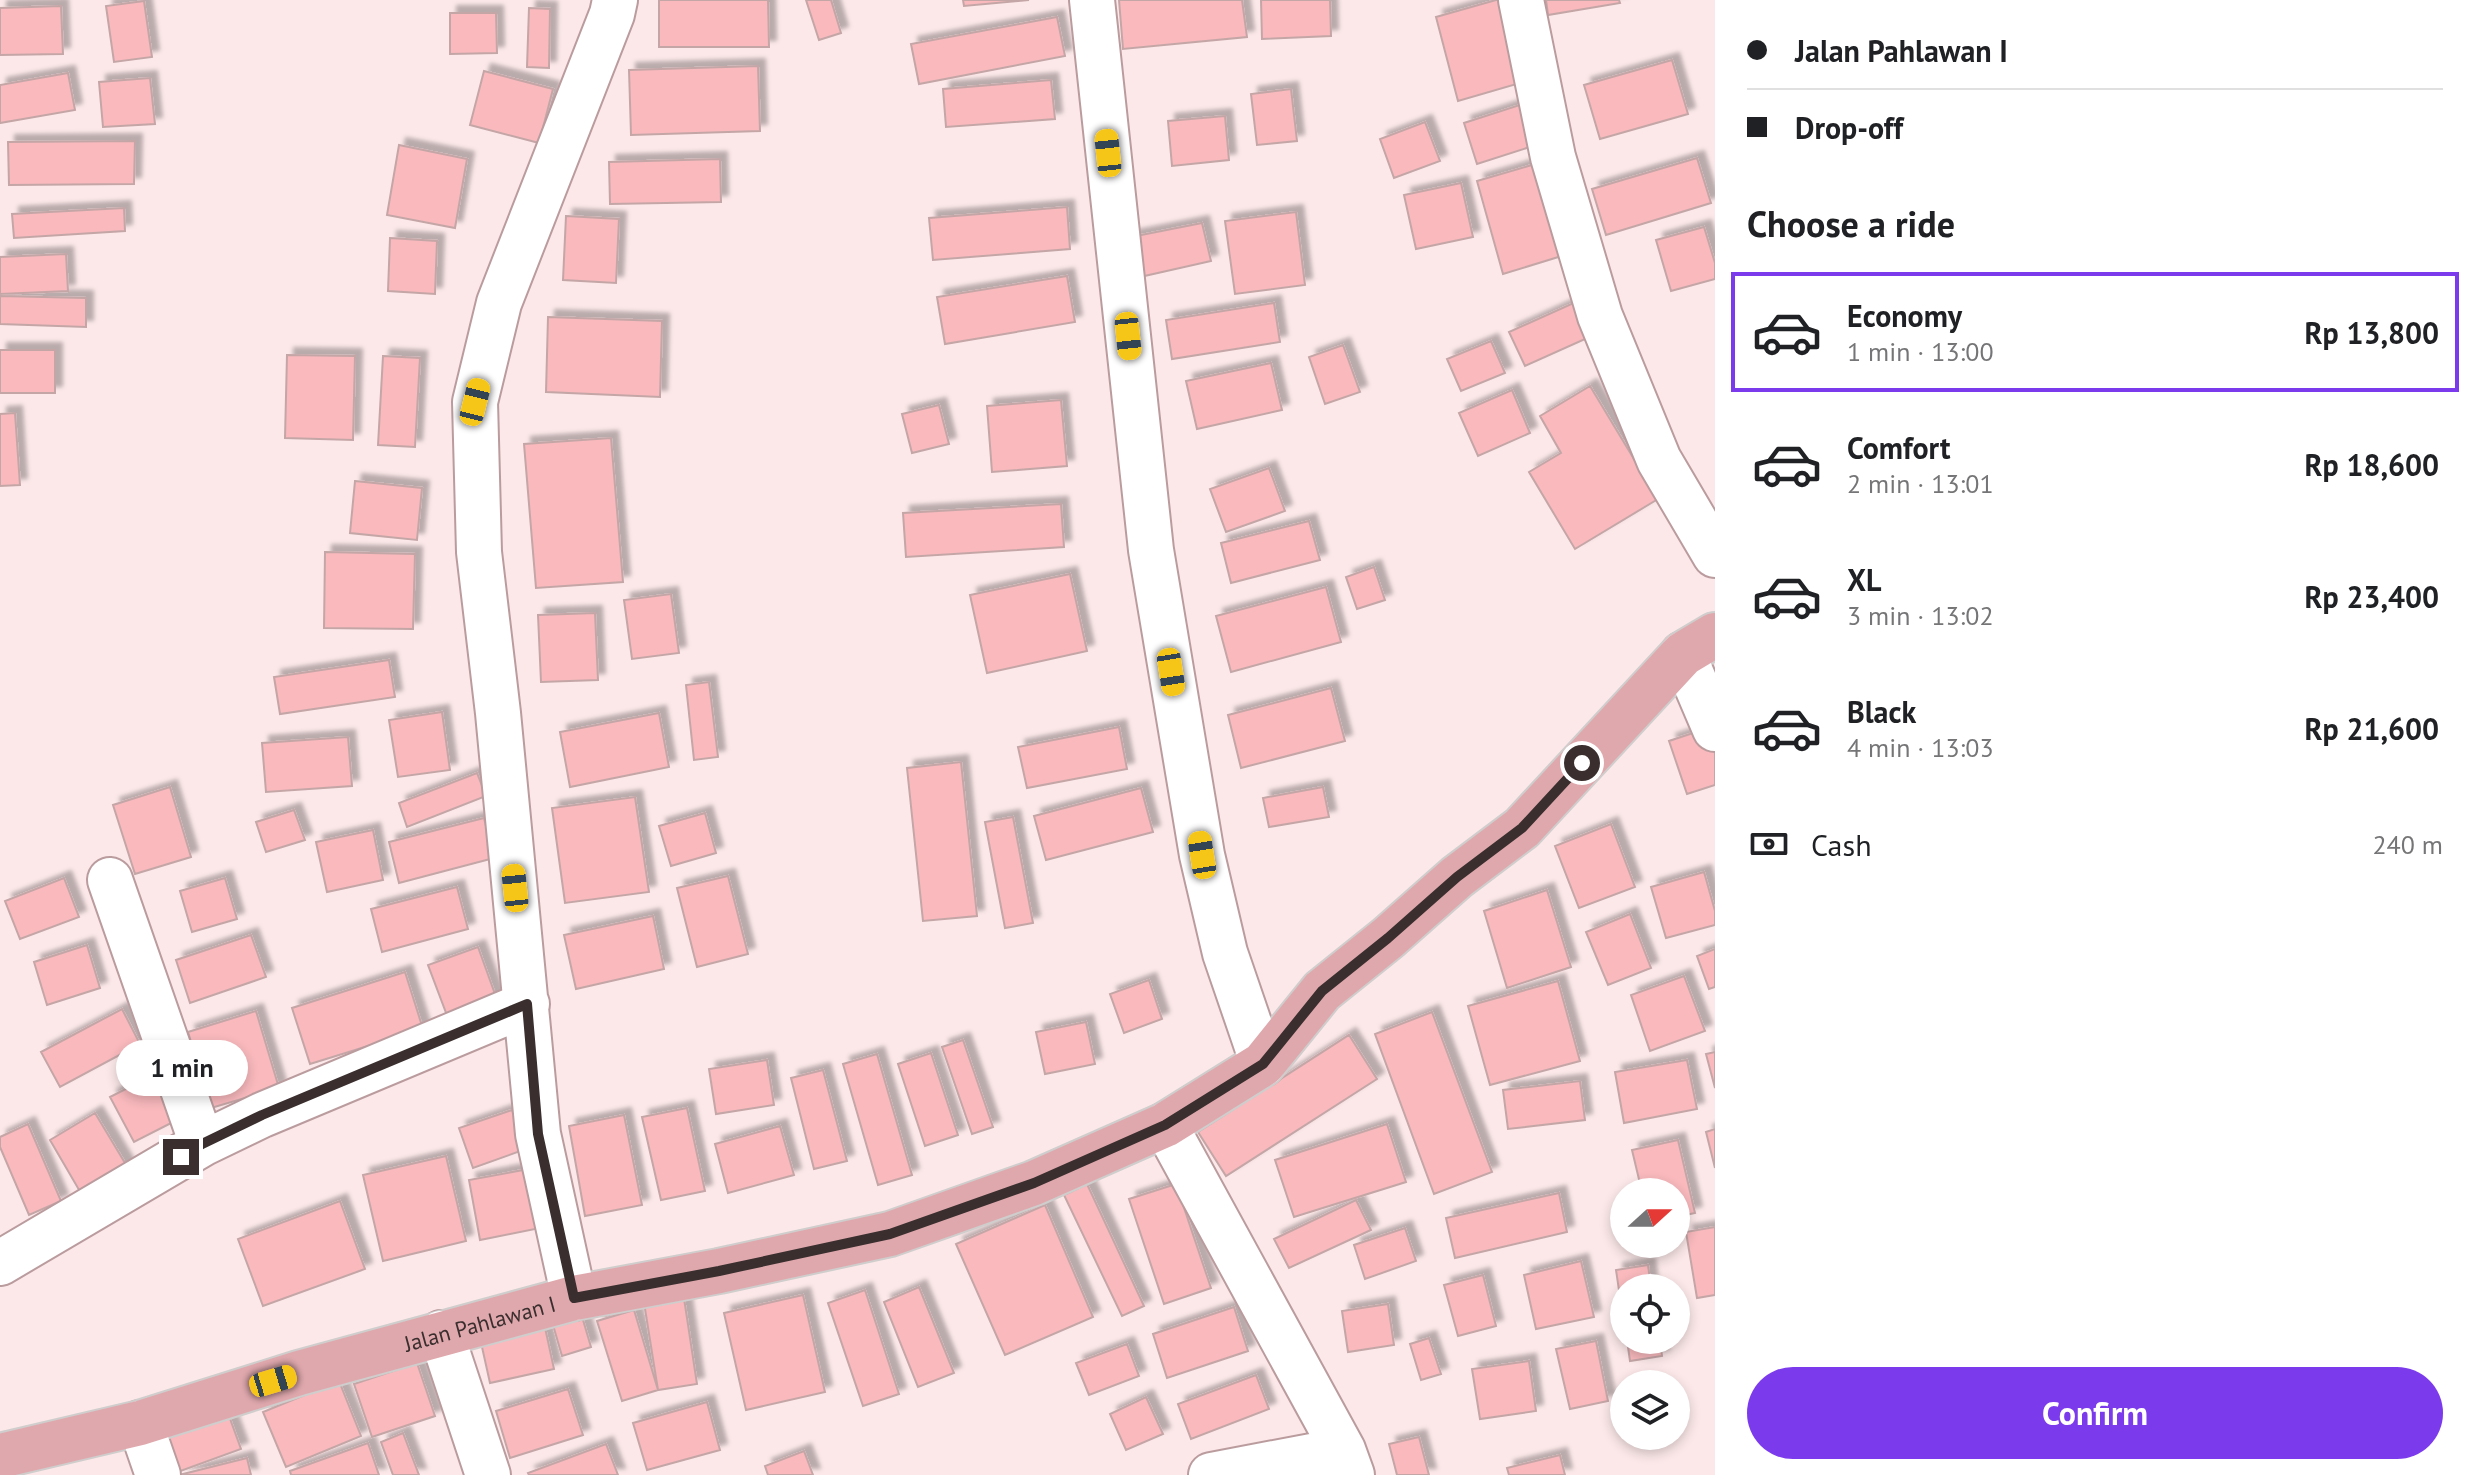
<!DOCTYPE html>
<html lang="en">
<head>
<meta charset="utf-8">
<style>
  :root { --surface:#fff; --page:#f2f2f2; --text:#202124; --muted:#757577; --line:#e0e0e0; --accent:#7c3aed }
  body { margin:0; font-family:"PT Sans",sans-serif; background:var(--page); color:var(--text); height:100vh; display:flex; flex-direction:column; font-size:30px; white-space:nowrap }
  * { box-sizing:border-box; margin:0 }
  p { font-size:26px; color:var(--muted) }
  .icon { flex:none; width:44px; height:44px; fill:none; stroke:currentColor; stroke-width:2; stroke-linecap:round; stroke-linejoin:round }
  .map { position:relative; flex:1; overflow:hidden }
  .panel { display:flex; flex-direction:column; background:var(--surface); width:760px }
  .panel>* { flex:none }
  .hud { display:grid; align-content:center; height:176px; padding:0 32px; background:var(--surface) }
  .needle { width:52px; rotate:69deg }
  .tools { position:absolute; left:1610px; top:1178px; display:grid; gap:16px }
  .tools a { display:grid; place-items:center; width:80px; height:80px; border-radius:50%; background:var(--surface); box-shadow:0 4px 12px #0003; font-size:40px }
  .end { position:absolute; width:36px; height:36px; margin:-18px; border:10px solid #3a2e2e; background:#fff; box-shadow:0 0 0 4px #fff }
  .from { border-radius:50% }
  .bubble { position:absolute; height:56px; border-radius:28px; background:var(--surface); box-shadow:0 4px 12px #0003; font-size:26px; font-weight:600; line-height:56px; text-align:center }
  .car { position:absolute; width:24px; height:48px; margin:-24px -12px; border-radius:10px; box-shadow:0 0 6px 2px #0007; background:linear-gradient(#f5c518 24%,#345 0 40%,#f5c518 0 76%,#345 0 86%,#f5c518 0) }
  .hud b { display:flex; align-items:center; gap:28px; height:76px; font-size:30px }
  .hud b+b { border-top:2px solid var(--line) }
  .hud i { width:20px; height:20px; background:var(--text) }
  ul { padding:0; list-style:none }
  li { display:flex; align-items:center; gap:24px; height:120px; margin:0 16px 12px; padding:0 16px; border:4px solid transparent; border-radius:0px }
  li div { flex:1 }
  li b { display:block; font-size:30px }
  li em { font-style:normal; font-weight:600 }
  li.on { border-color:var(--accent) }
  li>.icon { width:72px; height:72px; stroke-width:1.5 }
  h2 { padding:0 32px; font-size:36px; line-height:96px }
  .pay { display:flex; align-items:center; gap:20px; height:88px; padding:0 32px; font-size:30px }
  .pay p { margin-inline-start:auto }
  .action { display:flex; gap:16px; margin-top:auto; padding:16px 32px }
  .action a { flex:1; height:92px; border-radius:48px; background:var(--accent); color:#fff; font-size:32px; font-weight:600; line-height:92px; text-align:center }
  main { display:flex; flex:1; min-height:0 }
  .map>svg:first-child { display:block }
  .building { fill:#f9b9bd; stroke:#c5a6a7; stroke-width:2; filter:url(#shadow) }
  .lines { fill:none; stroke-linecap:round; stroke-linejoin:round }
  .minor-casing { stroke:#bb9c9e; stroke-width:48 }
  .major-casing { stroke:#d0cdcd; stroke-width:48 }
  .minor { stroke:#fff; stroke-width:44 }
  .major { stroke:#dfa8ad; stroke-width:44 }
  .route { stroke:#3a2e2e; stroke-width:10 }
  .labels { text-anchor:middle; stroke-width:6; stroke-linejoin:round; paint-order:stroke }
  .street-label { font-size:22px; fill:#3a2e2e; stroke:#fbfbfb }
</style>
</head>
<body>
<main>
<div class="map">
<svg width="1715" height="1475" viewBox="0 0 1715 1475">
  <defs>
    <filter id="shadow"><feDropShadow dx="7" dy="-7" stdDeviation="2" flood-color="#0004"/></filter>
  </defs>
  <rect width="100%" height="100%" fill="#fce8e9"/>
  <path class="building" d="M659,0H768L769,47H659Z
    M806,0H831L841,33L819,40Z
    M963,0H1029L964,6Z
    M1119,0H1242L1247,37L1123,49Z
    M1261,0H1330L1331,36L1262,39Z
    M1496,0H1506L1527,81L1458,101L1436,17Z
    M1546,0H1619L1620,3L1548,15Z
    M144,1L152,57L114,62L106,6Z
    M61,6L63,54L0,55V8Z
    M529,8L550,9L549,68L527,67Z
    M450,13H496L497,53L450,54Z
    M1057,17L1065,56L919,84L911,44Z
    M1672,60L1688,114L1600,139L1584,85Z
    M758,66L760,131L631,135L629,70Z
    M484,71L553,89L539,143L470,125Z
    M68,73L75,110L0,123V85Z
    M150,78L155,124L103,127L99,82Z
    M1051,80L1055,119L946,127L943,89Z
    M1291,89L1297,141L1257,145L1251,94Z
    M1526,103L1539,144L1477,164L1464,123Z
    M1225,116L1229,160L1172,166L1168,121Z
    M1425,122L1440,161L1394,178L1380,139Z
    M135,141L134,184L9,185L8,142Z
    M399,145L467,159L455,228L387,215Z
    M1697,158L1711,203L1606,235L1592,189Z
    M720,159L721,202L610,204L609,162Z
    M1542,162L1568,254L1503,274L1477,181Z
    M1461,183L1473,237L1416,249L1404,195Z
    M1067,207L1070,249L933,260L929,218Z
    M124,208L125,231L14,238L12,214Z
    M1296,212L1305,285L1235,294L1225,221Z
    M566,216L619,219L616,283L563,280Z
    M1202,223L1211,261L1140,277L1131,237Z
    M1704,227L1715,263V279L1671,291L1656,240Z
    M390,238L437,241L435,294L388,291Z
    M66,254L68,291L0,294V257Z
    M1067,276L1075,322L945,344L937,297Z
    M0,296L86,298V327L0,324Z
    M1578,301L1594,335L1525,366L1509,332Z
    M1274,303L1280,342L1172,359L1166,320Z
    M548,317L662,321L660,397L546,392Z
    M1491,341L1505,373L1461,391L1447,359Z
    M1343,345L1360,392L1325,404L1309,357Z
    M0,350H55V393H0Z
    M287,355L355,356L353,440L285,438Z
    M383,356L420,358L415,447L378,445Z
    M1271,363L1282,410L1197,429L1186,381Z
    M1590,386L1658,499L1575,549L1529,472L1561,453L1540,416Z
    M1512,390L1530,433L1478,456L1459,413Z
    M1061,400L1067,466L992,472L987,406Z
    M939,405L949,444L912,453L902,414Z
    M15,413L20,485L0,486V414Z
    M611,438L623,582L536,588L524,444Z
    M1269,468L1285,511L1226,532L1210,489Z
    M355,481L422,488L417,540L350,533Z
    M1061,504L1064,547L906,557L903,513Z
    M1309,521L1320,560L1231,583L1221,543Z
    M325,552L415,554L413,629L324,628Z
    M1374,567L1385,600L1357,609L1346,577Z
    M1070,574L1087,651L987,673L970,595Z
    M1326,587L1341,642L1231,672L1216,616Z
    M671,594L679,653L632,659L624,600Z
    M595,613L598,680L541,682L538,615Z
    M389,660L395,697L280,714L274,677Z
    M709,682L718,757L694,760L686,685Z
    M1331,688L1345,741L1241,768L1228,715Z
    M442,712L450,770L398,777L389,720Z
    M659,713L669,767L570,787L560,732Z
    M1119,727L1127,769L1027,788L1018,747Z
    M1708,728L1715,749V785L1687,794L1669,741Z
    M348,737L352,786L266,792L262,743Z
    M961,762L977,916L923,921L907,768Z
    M477,773L486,796L407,827L399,803Z
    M170,787L191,857L135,874L113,805Z
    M1323,787L1329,817L1269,827L1263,798Z
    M1141,788L1153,832L1046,860L1034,816Z
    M635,797L649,892L565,903L552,808Z
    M294,810L305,840L266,852L256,822Z
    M705,813L716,853L671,866L659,826Z
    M1013,817L1033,923L1005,928L985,822Z
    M484,818L494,858L399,883L389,842Z
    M1611,824L1635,887L1579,908L1555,846Z
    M373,830L383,880L327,892L316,842Z
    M1704,872L1715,911V925L1666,938L1651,887Z
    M728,876L748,954L697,967L677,888Z
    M64,878L79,917L20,939L5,901Z
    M225,878L237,919L192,932L180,891Z
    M457,887L468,929L382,952L371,909Z
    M1547,890L1571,967L1507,988L1484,911Z
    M1630,914L1651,968L1608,985L1586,932Z
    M653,916L664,969L576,989L564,935Z
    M251,935L266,977L190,1003L176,960Z
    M87,945L100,988L47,1005L34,962Z
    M478,947L500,1008L451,1026L428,965Z
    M1715,949V987L1709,989L1697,956Z
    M405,972L423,1029L310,1064L292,1008Z
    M1684,976L1705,1031L1650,1051L1631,995Z
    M1149,980L1162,1019L1124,1033L1110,994Z
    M1558,981L1580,1061L1490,1085L1468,1006Z
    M122,1009L140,1044L60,1087L41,1052Z
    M256,1011L279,1088L211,1108L188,1032Z
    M1432,1012L1492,1172L1434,1194L1375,1034Z
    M1086,1022L1095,1064L1045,1074L1036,1032Z
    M1349,1035L1377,1079L1226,1176L1198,1132Z
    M963,1040L993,1127L972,1134L942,1047Z
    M1715,1052V1088L1706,1054Z
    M931,1053L958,1135L925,1146L898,1064Z
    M877,1054L912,1175L878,1185L843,1064Z
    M767,1060L774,1105L716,1114L709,1069Z
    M1687,1060L1697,1109L1624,1123L1615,1072Z
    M823,1070L847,1161L814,1169L791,1078Z
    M155,1074L179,1119L134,1142L110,1097Z
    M1580,1081L1585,1120L1508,1129L1503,1090Z
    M687,1108L705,1191L661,1200L642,1117Z
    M512,1110L526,1149L473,1168L459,1128Z
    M95,1113L128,1168L82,1195L50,1140Z
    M624,1115L642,1205L585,1216L569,1126Z
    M28,1124L61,1201L29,1215L0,1147V1137Z
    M1387,1124L1406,1182L1294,1217L1275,1160Z
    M780,1126L794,1175L728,1193L715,1144Z
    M1715,1129V1168L1706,1132Z
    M1678,1140L1695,1213L1676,1217V1192H1642L1632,1150Z
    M446,1156L466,1241L383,1261L363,1175Z
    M534,1168L545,1227L480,1240L469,1180Z
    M1087,1184L1144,1306L1122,1316L1064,1195Z
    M1176,1184L1211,1288L1164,1304L1129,1199Z
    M1559,1193L1567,1232L1455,1258L1446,1218Z
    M1356,1200L1371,1230L1289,1268L1274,1239Z
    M340,1201L365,1269L263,1306L238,1239Z
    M1045,1205L1093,1317L1005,1355L956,1244Z
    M1715,1227V1295L1697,1298L1686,1232Z
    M1405,1228L1416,1261L1365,1279L1354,1245Z
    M1581,1261L1594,1317L1536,1329L1524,1275Z
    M1648,1265L1651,1288H1624V1324L1616,1270Z
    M1483,1275L1496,1326L1458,1336L1444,1285Z
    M682,1285L697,1384L658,1390L642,1290Z
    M919,1287L954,1373L918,1387L884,1302Z
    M865,1290L899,1394L863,1406L828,1303Z
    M803,1295L825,1392L746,1410L724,1313Z
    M578,1303L591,1347L562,1356L549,1311Z
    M1388,1304L1394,1345L1348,1352L1342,1311Z
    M1234,1307L1248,1351L1167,1378L1153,1334Z
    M634,1310L658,1390L622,1401L597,1321Z
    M544,1323L554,1369L490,1383L480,1338Z
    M1429,1338L1441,1374L1421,1380L1410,1344Z
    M1627,1340H1660L1662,1356L1630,1361Z
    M1596,1341L1608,1401L1570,1409L1556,1349Z
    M1127,1344L1139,1376L1089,1395L1076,1363Z
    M1529,1361L1536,1411L1480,1419L1472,1369Z
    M417,1363L435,1416L372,1437L354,1384Z
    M1256,1375L1269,1409L1191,1439L1178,1404Z
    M339,1381L361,1436L286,1467L263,1412Z
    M568,1389L583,1435L510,1458L496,1411Z
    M1146,1397L1163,1434L1126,1450L1110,1414Z
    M707,1402L720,1450L647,1470L633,1423Z
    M225,1405L241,1449L175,1473L160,1428Z
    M403,1433L419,1475H393L381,1442Z
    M1419,1437L1429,1475H1397L1389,1444Z
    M368,1443L379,1475H291L290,1471Z
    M606,1444L618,1475H529L528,1473Z
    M804,1451L813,1475H768L765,1466Z
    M1560,1455L1565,1475H1509L1507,1468Z
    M247,1458L251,1475H179Z"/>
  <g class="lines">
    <g class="minor-casing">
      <path id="minor" d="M1092,0L1151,550L1202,855L1225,953L1263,1064
        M1521,0L1553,157L1600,316L1659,460L1715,555
        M1683,654L1715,729
        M110,880L202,1144
        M1165,1125L1343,1450L1352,1475
        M0,1263L202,1144L262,1115L527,1004
        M574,1298L538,1134L498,713L479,552L475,402L499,303L612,14L615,0
        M441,1333L488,1475
        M140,1423L158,1475
        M1211,1475L1343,1450"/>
    </g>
    <g class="major-casing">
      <g id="major">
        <path id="s1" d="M0,1456L140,1423L299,1373L574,1298L719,1271L890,1234L1034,1183L1165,1125L1263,1064L1322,991L1388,938L1457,877L1522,828L1683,654L1715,635"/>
      </g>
    </g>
    <use href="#minor" class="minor"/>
    <use href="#major" class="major"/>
  </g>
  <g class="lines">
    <path class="route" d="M181,1157L202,1144L262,1115L527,1004L538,1134L574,1298L719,1271L890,1234L1034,1183L1165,1125L1263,1064L1322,991L1388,938L1457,877L1522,828L1582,763"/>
  </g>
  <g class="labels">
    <g class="street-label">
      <text dy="8" stroke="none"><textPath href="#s1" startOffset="498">Jalan Pahlawan I</textPath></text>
    </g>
  </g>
</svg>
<div class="tools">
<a><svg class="needle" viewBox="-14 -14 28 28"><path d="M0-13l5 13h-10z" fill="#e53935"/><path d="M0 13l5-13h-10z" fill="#757577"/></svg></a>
<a><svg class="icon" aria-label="locate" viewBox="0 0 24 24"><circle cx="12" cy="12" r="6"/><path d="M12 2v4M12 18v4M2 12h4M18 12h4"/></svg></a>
<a><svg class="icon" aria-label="layers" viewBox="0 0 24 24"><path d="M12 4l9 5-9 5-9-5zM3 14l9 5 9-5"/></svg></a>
</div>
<i class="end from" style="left:1582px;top:763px"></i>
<i class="end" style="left:181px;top:1157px"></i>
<div class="bubble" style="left:116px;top:1040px;width:132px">1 min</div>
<i class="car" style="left:1108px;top:153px;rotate:354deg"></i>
<i class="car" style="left:1128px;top:336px;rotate:174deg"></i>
<i class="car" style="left:475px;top:402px;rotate:14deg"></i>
<i class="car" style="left:1171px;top:672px;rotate:171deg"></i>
<i class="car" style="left:1202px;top:855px;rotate:351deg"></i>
<i class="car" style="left:515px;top:888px;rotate:354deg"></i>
<i class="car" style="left:273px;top:1381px;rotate:73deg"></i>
</div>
<section class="panel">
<div class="hud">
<b><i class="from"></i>Jalan Pahlawan I</b>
<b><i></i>Drop-off</b>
</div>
<h2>Choose a ride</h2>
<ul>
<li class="on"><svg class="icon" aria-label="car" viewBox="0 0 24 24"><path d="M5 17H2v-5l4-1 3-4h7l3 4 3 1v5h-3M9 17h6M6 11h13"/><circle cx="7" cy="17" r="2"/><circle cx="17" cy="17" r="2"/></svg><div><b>Economy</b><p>1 min · 13:00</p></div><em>Rp 13,800</em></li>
<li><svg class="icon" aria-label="car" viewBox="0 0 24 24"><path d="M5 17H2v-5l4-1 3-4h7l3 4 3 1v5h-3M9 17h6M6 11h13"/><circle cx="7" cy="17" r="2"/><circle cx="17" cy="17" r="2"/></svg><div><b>Comfort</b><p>2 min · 13:01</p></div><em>Rp 18,600</em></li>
<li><svg class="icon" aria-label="car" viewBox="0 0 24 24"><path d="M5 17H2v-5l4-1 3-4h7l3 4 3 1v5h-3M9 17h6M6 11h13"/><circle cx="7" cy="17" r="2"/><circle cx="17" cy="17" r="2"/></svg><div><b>XL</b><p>3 min · 13:02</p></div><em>Rp 23,400</em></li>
<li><svg class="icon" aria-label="car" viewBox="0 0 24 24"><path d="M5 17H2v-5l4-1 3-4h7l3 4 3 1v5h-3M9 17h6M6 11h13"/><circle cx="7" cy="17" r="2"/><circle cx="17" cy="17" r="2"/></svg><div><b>Black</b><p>4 min · 13:03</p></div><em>Rp 21,600</em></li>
</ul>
<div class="pay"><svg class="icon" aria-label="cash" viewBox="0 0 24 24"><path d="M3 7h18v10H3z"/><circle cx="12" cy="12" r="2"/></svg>Cash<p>240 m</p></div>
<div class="action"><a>Confirm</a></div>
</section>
</main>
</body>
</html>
